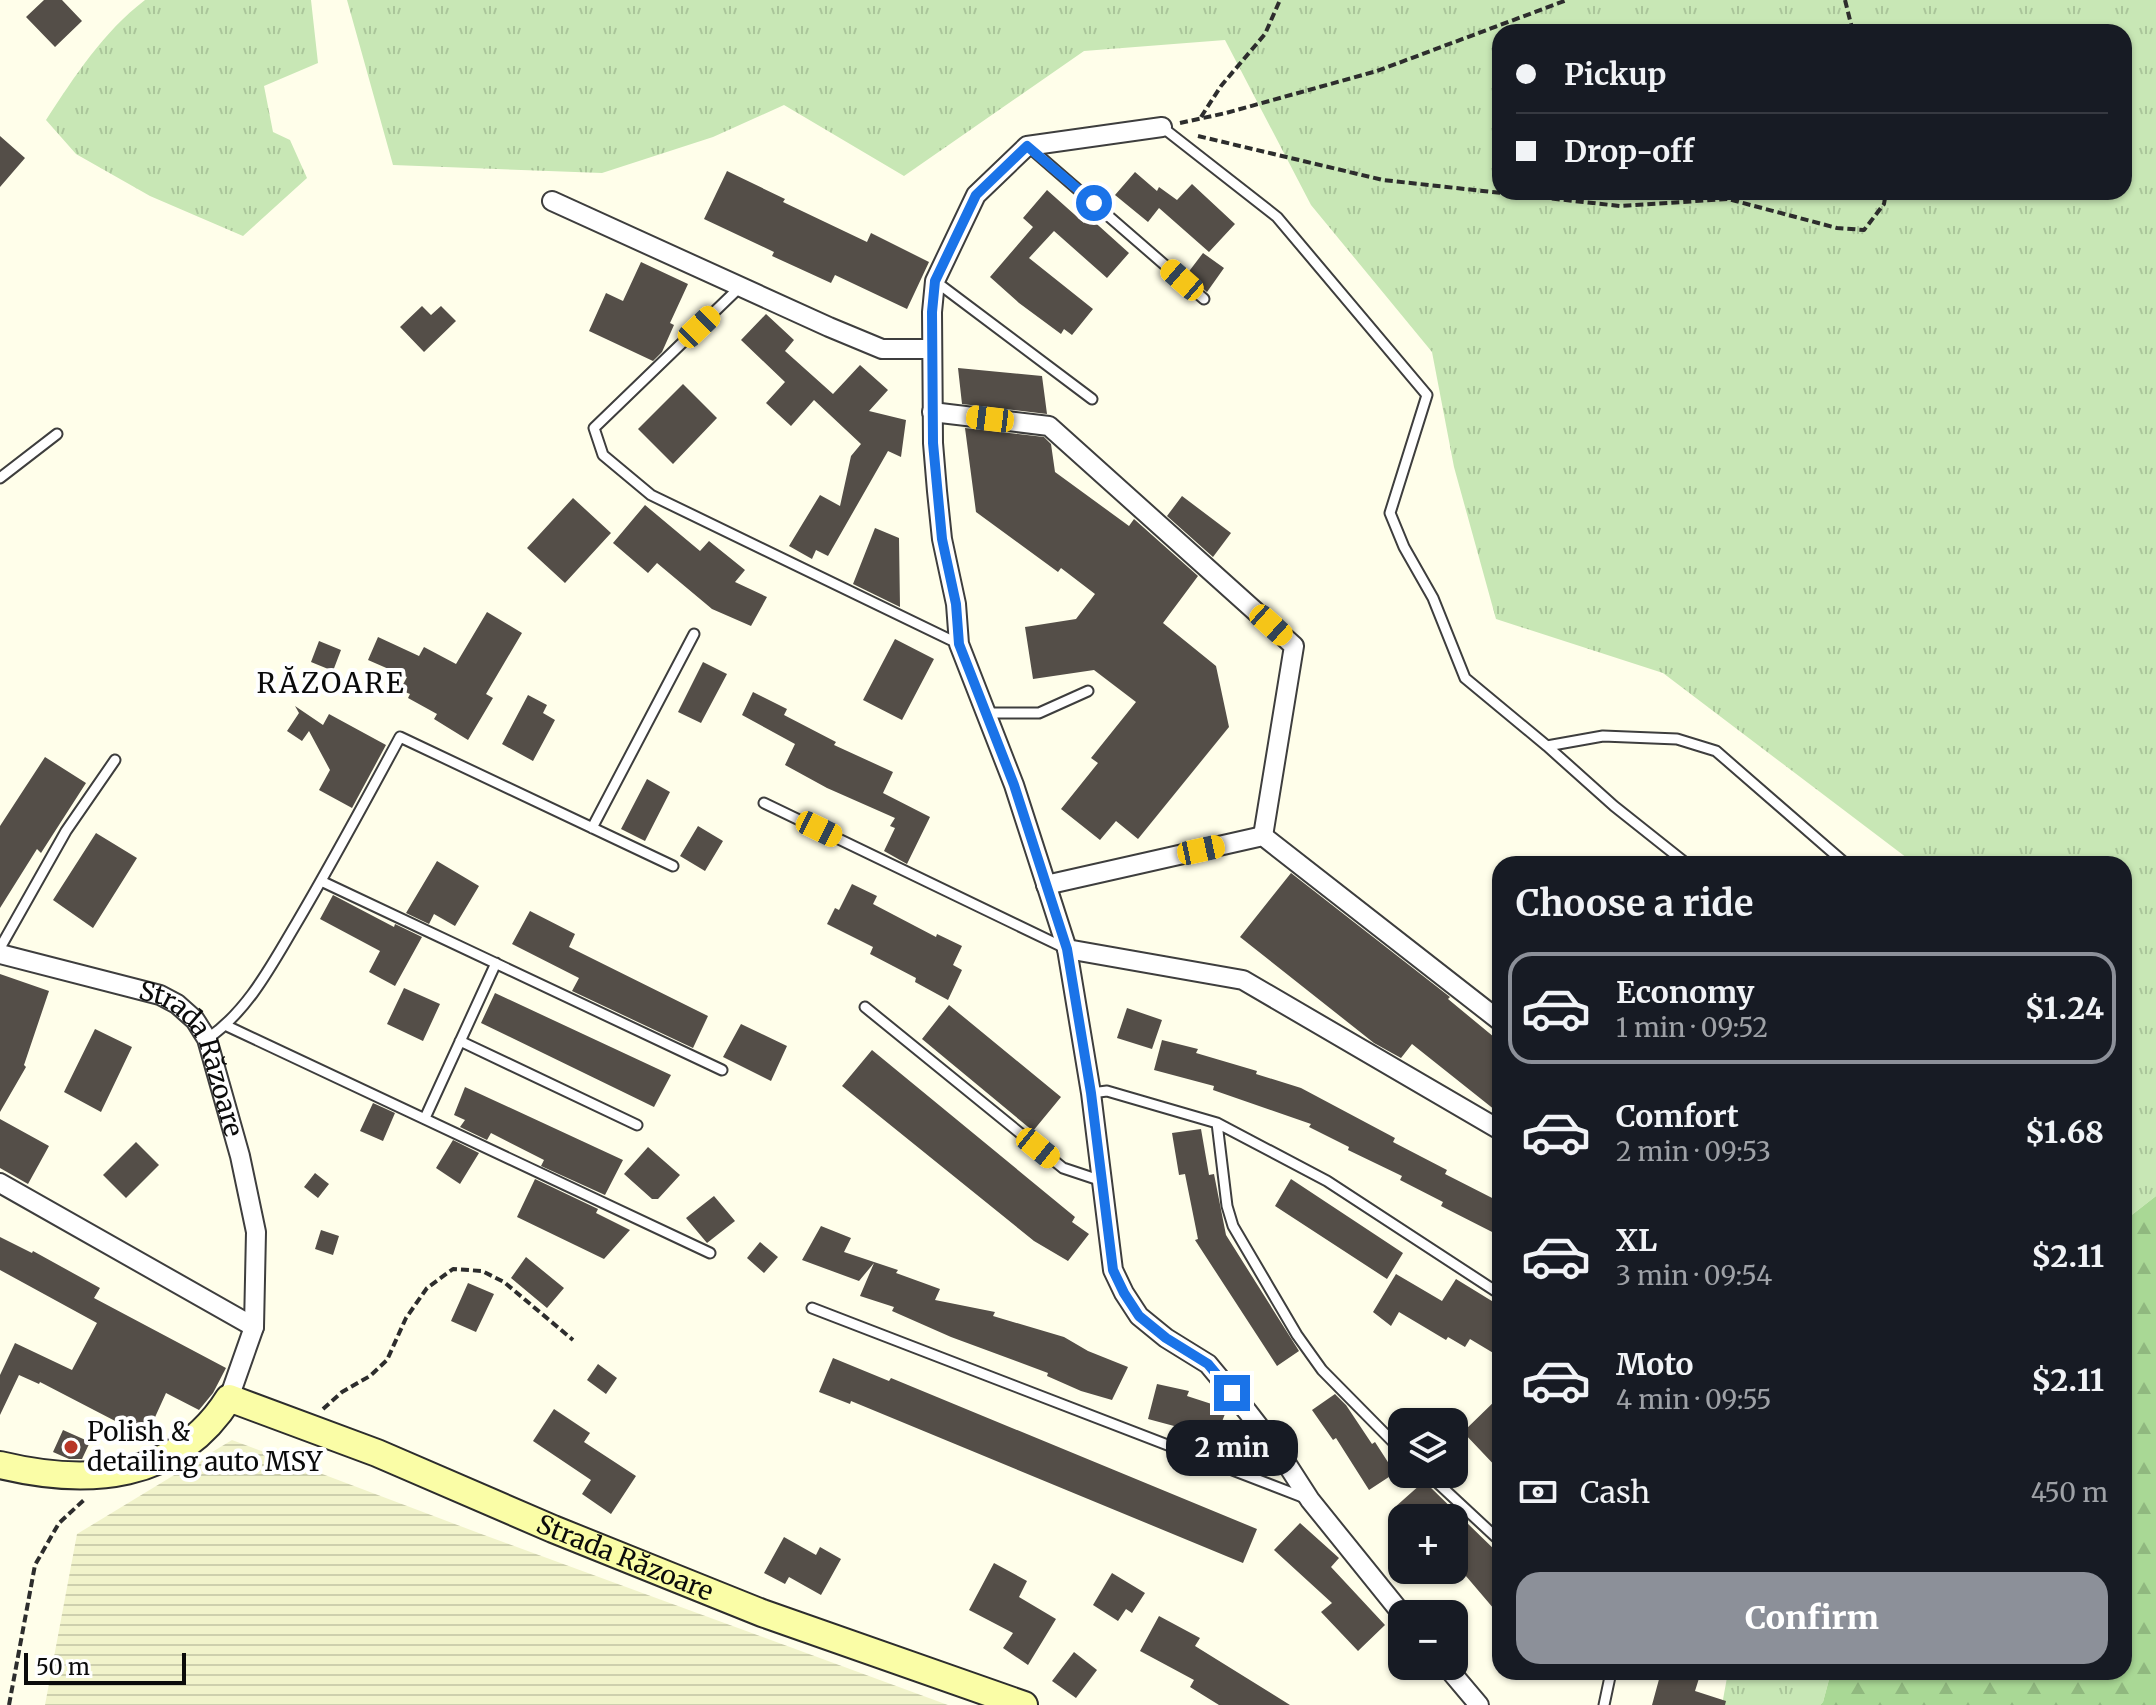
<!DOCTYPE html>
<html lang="en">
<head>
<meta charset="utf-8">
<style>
  :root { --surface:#171b24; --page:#20242c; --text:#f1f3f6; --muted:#9ea1a6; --line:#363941; --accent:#8c9099 }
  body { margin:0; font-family:Merriweather,serif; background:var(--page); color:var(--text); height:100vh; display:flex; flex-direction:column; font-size:30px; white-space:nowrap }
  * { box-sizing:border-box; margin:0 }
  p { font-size:26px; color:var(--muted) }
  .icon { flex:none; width:44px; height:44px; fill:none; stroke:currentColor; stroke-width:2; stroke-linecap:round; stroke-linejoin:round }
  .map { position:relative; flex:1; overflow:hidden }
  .drawer { position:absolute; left:1492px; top:856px; width:640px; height:824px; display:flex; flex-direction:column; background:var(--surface); border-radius:24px; box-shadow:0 2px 6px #0004 }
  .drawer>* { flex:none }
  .guide { position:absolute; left:1492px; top:24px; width:640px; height:176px; border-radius:24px; box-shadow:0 2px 6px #0004; display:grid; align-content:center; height:176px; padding:0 24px; background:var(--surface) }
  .controls { position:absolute; left:1388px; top:1408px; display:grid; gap:16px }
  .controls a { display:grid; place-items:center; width:80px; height:80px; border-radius:16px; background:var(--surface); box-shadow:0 2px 6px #0004; font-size:40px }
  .scale { position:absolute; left:24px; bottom:20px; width:162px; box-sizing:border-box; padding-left:8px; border:4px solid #0b0b0b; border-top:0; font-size:22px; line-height:28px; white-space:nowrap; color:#0b0b0b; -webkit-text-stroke:6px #fff; paint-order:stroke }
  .end { position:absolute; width:36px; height:36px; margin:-18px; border:10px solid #1a73e8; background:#fff; box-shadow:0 0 0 4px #fff }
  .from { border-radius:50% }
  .bubble { position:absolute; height:56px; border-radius:24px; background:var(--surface); box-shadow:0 2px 6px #0004; font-size:26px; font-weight:800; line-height:56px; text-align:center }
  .car { position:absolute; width:24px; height:48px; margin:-24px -12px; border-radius:10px; box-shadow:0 0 6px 2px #0007; background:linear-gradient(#f5c518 24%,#345 0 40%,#f5c518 0 76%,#345 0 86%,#f5c518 0) }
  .guide b { display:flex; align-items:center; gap:28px; height:76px; font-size:30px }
  .guide b+b { border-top:2px solid var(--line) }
  .guide i { width:20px; height:20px; background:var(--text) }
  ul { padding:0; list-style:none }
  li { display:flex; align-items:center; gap:24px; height:112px; margin:0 16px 12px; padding:0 8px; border:4px solid transparent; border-radius:24px }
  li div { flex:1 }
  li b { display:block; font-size:30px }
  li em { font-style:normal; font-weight:800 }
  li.on { border-color:var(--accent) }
  li>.icon { width:72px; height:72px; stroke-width:1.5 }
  h2 { padding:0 24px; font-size:36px; line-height:96px }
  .pay { display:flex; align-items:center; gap:20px; height:88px; padding:0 24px; font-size:30px }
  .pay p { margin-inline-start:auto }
  .cta { display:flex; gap:16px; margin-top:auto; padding:16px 24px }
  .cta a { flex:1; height:92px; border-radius:24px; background:var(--accent); color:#fff; font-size:32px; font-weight:800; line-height:92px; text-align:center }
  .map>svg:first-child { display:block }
  .farmland { fill:url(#farmland-rules) }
  .grass { fill:url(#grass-tufts); fill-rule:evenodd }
  .forest { fill:url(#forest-firs) }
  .building { fill:#544e48 }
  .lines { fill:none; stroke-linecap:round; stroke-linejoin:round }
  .lane-casing { stroke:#3e3e3e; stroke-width:13 }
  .street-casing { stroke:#3e3e3e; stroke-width:22 }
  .secondary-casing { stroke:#2d2d2d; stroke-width:30 }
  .path { stroke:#2d2d2d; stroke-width:4; stroke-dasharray:8 4; stroke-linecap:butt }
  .lane { stroke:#fff; stroke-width:9 }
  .street { stroke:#fff; stroke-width:18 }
  .secondary { stroke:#fafda6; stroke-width:26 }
  .route { stroke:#1a73e8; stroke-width:10 }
  .poi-dot { fill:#b83627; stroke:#fff; stroke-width:3 }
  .labels { text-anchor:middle; stroke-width:8; stroke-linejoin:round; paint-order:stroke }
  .street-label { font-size:26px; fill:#0b0b0b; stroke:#fff }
  .poi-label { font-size:26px; fill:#0b0b0b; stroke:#fff; text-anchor:start }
  .neighbourhood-label { font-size:28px; letter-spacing:2px; fill:#0b0b0b; stroke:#fff }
</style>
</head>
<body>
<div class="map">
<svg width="2156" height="1705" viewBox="0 0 2156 1705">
  <defs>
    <pattern id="farmland-rules" width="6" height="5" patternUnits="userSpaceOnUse" patternTransform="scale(2)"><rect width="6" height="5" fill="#f1f3cb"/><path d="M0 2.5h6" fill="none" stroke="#cdcfad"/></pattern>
    <pattern id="grass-tufts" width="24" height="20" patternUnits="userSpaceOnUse" patternTransform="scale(2)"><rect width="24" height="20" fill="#c8e7b5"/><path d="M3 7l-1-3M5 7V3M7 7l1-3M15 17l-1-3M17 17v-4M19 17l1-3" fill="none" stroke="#aac59a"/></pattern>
    <pattern id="forest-firs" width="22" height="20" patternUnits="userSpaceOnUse" patternTransform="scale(2)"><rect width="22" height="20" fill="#a9d895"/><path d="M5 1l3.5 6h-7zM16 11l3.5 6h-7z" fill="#90b87f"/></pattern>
  </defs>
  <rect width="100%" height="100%" fill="#fffeea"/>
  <path class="farmland" d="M232,1440L484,1535L948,1705H45L77,1534Z"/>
  <path class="grass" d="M145,0H311L318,63L264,86L273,132L290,140L307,178L243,236L150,196L76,154L46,120C75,76 103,32 145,0Z
    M347,0H2156V1196L2124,1221V864H1915L1663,673L1496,619L1454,467L1432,352L1311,205L1225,40L1084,51L904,176L784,105L713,137L602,173L393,165ZM1500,32H2124V192H1500Z
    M1728,1672H1831L1823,1702L1820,1705H1722Z"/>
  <path class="forest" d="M2156,1196V1705H1820L1823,1702L1831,1672H2124V1221Z"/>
  <path class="building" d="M44,0H62L82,21L55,47L26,17Z
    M0,136L25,158L0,187Z
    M727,171L785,199L783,202L867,242L871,233L929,262L907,309L835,275L831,283L772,256L774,252L704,219Z
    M1135,172L1157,191L1159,187L1177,200L1192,184L1235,224L1209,252L1159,208L1148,222L1115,195Z
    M1047,190L1084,223L1089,217L1129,253L1107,278L1054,231L1029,258L1093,309L1072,335L1064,329L1061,334L1019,303L990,277L1033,227L1023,218Z
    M1203,253L1224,268L1207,292L1187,274Z
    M641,262L688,284L670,323L674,325L662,352L653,361L589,331L606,293L623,301Z
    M422,306L431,315L441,306L456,321L424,352L400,327Z
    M766,314L794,340L785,351L833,394L860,365L888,390L869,411L906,420L901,457L888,451L828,556L816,550L812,559L789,546L820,495L840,506L851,456L861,444L814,400L791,426L766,403L785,382L741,340Z
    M958,368L1042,376L1047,414L962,404Z
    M683,384L717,418L673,464L638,429Z
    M965,428L1044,437L1051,444L1055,472L1129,526L1134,519L1198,576L1163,623L1216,666L1229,727L1138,839L1116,821L1100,840L1061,809L1098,763L1091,758L1136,702L1094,670L1033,679L1025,627L1076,619L1095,594L1061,568L1058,572L976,512Z
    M1182,496L1231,533L1213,557L1167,516Z
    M573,498L611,533L565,583L527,548Z
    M645,505L700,551L709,541L745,570L735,582L767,597L751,626L712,609L657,563L648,573L613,543Z
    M875,528L899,538L900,607L853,584Z
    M487,612L522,633L486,694L493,698L468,740L434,719L437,714L408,698L410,694L400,690L407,677L368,660L378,637L419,656L424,647L456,664Z
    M895,639L934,659L902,720L863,700Z
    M319,641L341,650L333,671L311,662Z
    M703,662L727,674L701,723L678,712Z
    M753,692L787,709L784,715L836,742L834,745L893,772L883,793L930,817L907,864L884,851L895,828L890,826L895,818L827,788L785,765L795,744L742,715Z
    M528,695L547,705L543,713L555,720L533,761L502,744Z
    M295,706L323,725L329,714L386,745L352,808L319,790L330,770L309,731L302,741L287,731L299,713Z
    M45,757L86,783L41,853L37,849L0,908V826Z
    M647,779L670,792L645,841L621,829Z
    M698,826L723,841L705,871L680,856Z
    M96,833L137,858L93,928L53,900Z
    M437,861L479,886L455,926L434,914L429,924L406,913Z
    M1291,873L1450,997L1448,999L1500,1042V1114L1412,1044L1401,1058L1374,1043L1240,937Z
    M852,884L877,896L873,904L936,937L937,934L962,946L953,965L962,970L948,1000L915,982L916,978L870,954L873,947L827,924L835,908L839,910Z
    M333,895L394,927L395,924L422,937L395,986L369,972L380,951L320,919Z
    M530,911L575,934L569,947L708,1016L693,1048L572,991L579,978L512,944Z
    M0,974L49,991L24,1065L26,1067L0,1112Z
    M404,988L440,1004L423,1041L387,1024Z
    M495,993L671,1075L654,1107L481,1023Z
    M949,1005L1061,1097L1033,1131L922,1039Z
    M1127,1008L1162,1020L1152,1049L1117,1038Z
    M741,1024L787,1046L771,1081L723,1057Z
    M95,1029L132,1047L101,1112L64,1092Z
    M1162,1040L1198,1049L1196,1053L1257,1071L1256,1074L1301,1088L1395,1138L1393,1142L1447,1170L1445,1174L1500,1202V1236L1441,1206L1443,1202L1400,1180L1402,1176L1348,1150L1349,1147L1309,1127L1311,1124L1213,1090L1214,1086L1154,1070Z
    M872,1050L1075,1217L1072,1222L1089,1234L1068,1261L1034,1241L842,1086Z
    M465,1087L623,1160L605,1195L541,1166L544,1160L491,1133L487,1140L460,1127L465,1120L454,1115Z
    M373,1103L395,1113L383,1141L360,1131Z
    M0,1119L49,1146L28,1184L0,1168Z
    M1201,1129L1209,1175L1214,1174L1226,1235L1299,1351L1277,1366L1195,1240L1198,1239L1185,1174L1179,1175L1172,1133Z
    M453,1140L479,1153L460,1184L436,1168Z
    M136,1142L159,1165L126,1198L103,1175Z
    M648,1147L680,1175L658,1199H652L624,1174Z
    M315,1173L329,1184L318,1198L304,1187Z
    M535,1179L598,1209L596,1213L630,1230L604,1259L517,1217Z
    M1291,1179L1403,1253L1387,1279L1275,1206Z
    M714,1196L735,1221L707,1243L686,1218Z
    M821,1226L851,1238L844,1252L898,1270L896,1273L940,1289L935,1300L995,1312L993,1316L1064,1337L1088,1351L1128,1367L1112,1400L1081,1391L1047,1376L1048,1373L951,1337L892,1311L894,1307L860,1296L874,1263L859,1281L802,1260Z
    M321,1230L339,1236L333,1255L315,1249Z
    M0,1237L32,1253L33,1251L100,1288L94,1298L226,1368L213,1393L199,1410L166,1393L146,1437L40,1382L39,1384L19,1375L0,1415V1375L15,1343L72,1370L97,1323L0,1270Z
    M760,1242L778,1257L764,1273L747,1258Z
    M526,1257L564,1288L547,1308L511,1278Z
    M1396,1274L1442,1301L1456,1279L1500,1306V1357L1470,1339L1465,1347L1448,1337L1446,1340L1399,1312L1391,1326L1373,1312Z
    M468,1283L494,1294L476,1332L451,1321Z
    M833,1358L889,1381L891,1378L1257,1529L1243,1563L851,1401L850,1404L819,1392Z
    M598,1364L617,1378L606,1394L587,1380Z
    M1157,1384L1189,1391L1187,1396L1227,1409L1213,1444L1188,1433L1189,1430L1148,1419Z
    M1335,1394L1346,1405L1372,1444L1375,1442L1395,1473L1369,1490L1336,1438L1333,1440L1312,1410Z
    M1500,1396V1471L1463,1432Z
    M554,1409L590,1433L584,1442L636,1476L611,1514L582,1494L591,1480L533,1441Z
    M63,1430L90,1442L82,1459H69L53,1452Z
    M1421,1484H1427L1500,1555V1616L1454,1562V1518H1403L1394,1508Z
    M1300,1523L1339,1558L1331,1567L1385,1625L1358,1651L1321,1612L1332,1603L1274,1550Z
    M784,1537L816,1555L820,1547L841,1559L821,1595L789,1577L785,1584L764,1573Z
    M994,1563L1027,1581L1019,1597L1056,1619L1028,1665L1003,1648L1013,1633L969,1610Z
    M1112,1573L1145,1593L1132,1613L1126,1609L1118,1621L1093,1605Z
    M1159,1616L1200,1638L1195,1646L1290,1705H1219L1190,1687L1194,1680L1140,1651Z
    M1074,1652L1097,1670L1076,1698L1052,1681Z
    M1661,1672H1701L1695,1691L1726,1701L1725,1705H1652Z"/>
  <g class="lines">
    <g class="lane-casing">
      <path id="lane" d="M1162,127L1277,217L1427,395L1390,513L1404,547L1433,598L1465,678L1547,746L1603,736L1677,739L1716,751L1846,864
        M1030,148L1204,299
        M935,281L1092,399
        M740,287L594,428L603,455L651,495L959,644
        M0,478L57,434
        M987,713H1039L1088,691
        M1547,746L1614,806L1687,864
        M764,803L1067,949
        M592,828L694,634
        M321,881L722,1070
        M0,948L66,831L115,760
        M865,1007L1063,1168L1102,1181
        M227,1026L710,1253
        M207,1039C248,1011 271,966 296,924C332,863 366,800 400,737L673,866
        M460,1041L637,1125
        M1091,1093L1107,1091L1217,1123L1327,1181L1500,1294
        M425,1118L496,963
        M1217,1123L1227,1206L1233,1226L1297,1335L1322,1370L1402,1451
        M812,1308L1305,1498
        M1428,1474L1500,1541
        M1604,1705L1611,1672"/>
    </g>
    <g class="street-casing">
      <g id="street">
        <path d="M1162,127L1027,146L976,195L935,281L932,312L933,443L937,491L942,539L956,604L959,644L1014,785L1067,949L1091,1093L1113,1270L1124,1293L1139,1316L1166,1338L1208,1364L1247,1411L1281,1455L1310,1500L1402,1614"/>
        <path d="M552,201L829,327L882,349H932"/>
        <path d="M932,412L1049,426L1294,646L1263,836"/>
        <path d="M1046,885L1263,836L1500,1021"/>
        <path d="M1067,949L1243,980L1500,1130"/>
        <path id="s1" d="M0,954L160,995L177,1004L195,1020L207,1039L240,1156L256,1232L254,1327L229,1398"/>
        <path d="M0,1183L254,1327"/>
        <path d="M1446,1666L1479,1705"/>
      </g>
    </g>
    <g class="secondary-casing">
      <g id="secondary">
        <path id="s2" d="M0,1465C87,1486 177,1481 229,1398L377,1453L553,1529L762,1613L1024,1705"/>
      </g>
    </g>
    <path class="path" d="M1845,0L1853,32
      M1201,117L1221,86L1265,34L1280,0
      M1180,123L1226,113L1377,71L1567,0
      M1198,136L1383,180L1620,206L1728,199L1837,228L1864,230L1884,204L1886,192
      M323,1409L342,1392L370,1376L387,1360L406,1318L427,1288L453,1269L482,1271L504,1282L573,1340
      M9,1705L35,1565L59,1523L85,1499"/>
    <use href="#lane" class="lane"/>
    <use href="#street" class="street"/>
    <use href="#secondary" class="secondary"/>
  </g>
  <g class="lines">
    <path class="route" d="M1094,203L1027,146L976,195L935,281L932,312L933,443L942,539L956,604L959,644L1014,785L1067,949L1091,1093L1113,1270L1124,1293L1139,1316L1166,1338L1208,1364L1232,1393"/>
  </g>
  <circle class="poi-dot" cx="71" cy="1447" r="8"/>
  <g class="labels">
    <g class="street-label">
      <text dy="9" stroke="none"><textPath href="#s1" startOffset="238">Strada Răzoare</textPath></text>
      <text dy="9" stroke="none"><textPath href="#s2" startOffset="684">Strada Răzoare</textPath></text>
    </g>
    <g class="poi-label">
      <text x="87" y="1441">Polish &amp;<tspan x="87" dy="30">detailing auto MSY</tspan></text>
    </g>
    <g class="neighbourhood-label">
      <text x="331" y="693">RĂZOARE</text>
    </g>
  </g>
</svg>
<div class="controls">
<a><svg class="icon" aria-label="layers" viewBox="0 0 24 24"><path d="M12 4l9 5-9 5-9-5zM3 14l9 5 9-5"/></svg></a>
<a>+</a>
<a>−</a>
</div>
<div class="scale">50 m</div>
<i class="end from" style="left:1094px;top:203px"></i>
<i class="end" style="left:1232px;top:1393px"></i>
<div class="bubble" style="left:1166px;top:1420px;width:132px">2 min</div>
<i class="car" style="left:1182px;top:280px;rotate:311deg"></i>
<i class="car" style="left:699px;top:327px;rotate:46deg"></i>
<i class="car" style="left:990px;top:419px;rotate:277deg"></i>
<i class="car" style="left:1271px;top:625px;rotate:132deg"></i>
<i class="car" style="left:819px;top:829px;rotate:116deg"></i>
<i class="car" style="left:1201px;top:850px;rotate:78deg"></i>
<i class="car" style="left:1038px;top:1148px;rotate:129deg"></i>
<div class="guide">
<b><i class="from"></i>Pickup</b>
<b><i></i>Drop-off</b>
</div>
<section class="drawer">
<h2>Choose a ride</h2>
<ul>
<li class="on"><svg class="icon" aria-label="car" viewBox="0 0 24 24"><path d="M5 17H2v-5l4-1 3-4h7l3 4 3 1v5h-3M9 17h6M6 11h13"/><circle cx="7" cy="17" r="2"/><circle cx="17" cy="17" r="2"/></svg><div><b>Economy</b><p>1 min · 09:52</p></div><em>$1.24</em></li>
<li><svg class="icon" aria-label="car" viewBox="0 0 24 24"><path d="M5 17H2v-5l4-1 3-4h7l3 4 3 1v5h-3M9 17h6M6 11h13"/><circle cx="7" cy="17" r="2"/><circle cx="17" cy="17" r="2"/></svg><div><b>Comfort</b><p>2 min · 09:53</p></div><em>$1.68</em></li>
<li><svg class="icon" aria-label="car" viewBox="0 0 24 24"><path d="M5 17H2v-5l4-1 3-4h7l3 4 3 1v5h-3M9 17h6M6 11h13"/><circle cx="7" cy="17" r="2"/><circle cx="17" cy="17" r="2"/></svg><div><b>XL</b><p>3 min · 09:54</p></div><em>$2.11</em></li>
<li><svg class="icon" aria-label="car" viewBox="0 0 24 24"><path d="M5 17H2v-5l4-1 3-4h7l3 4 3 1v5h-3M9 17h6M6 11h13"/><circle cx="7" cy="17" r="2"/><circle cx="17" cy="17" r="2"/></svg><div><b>Moto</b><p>4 min · 09:55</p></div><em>$2.11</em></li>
</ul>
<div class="pay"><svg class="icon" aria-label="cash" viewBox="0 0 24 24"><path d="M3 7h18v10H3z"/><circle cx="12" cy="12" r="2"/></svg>Cash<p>450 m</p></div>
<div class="cta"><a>Confirm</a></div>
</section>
</div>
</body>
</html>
